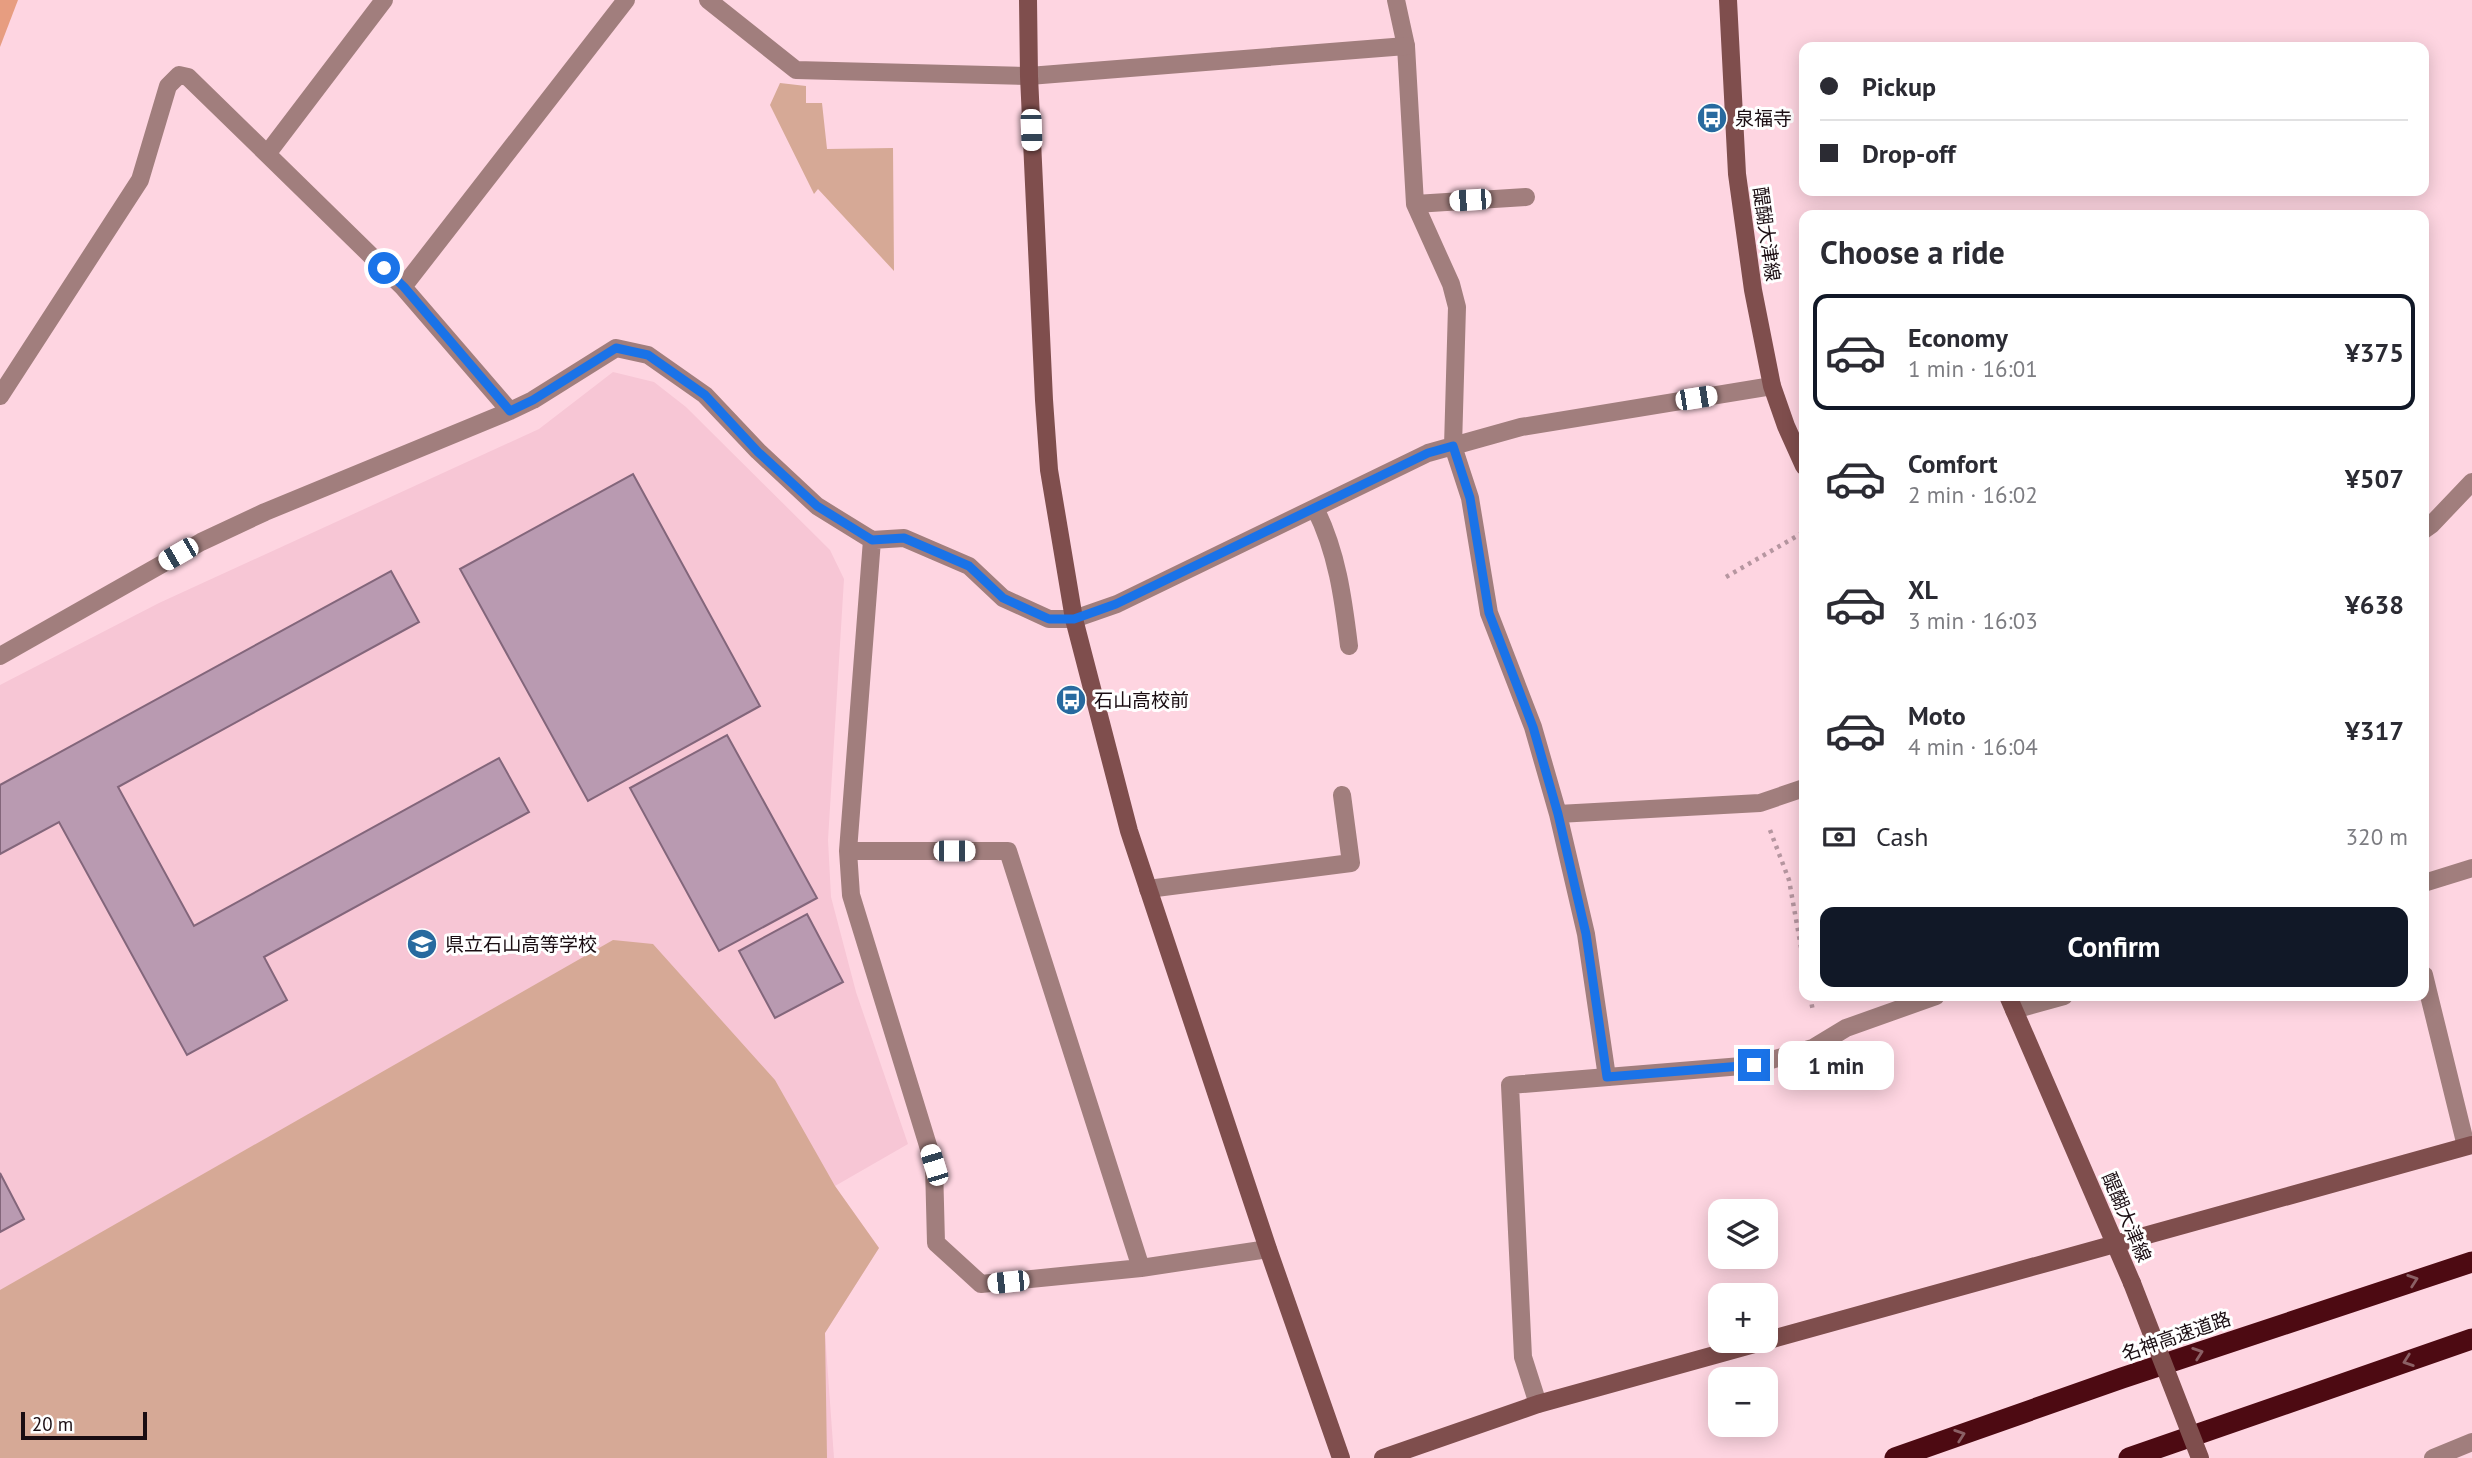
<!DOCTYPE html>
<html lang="en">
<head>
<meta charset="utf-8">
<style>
  :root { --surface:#fff; --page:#f7f7f7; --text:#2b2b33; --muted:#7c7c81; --line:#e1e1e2; --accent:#111827 }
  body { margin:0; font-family:"PT Sans","Noto Sans JP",sans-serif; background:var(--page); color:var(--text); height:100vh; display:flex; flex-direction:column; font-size:26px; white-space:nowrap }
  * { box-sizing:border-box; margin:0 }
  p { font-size:23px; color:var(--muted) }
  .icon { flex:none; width:38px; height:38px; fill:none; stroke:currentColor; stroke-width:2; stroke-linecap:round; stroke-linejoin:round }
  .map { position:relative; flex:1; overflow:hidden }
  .side { position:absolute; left:1799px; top:210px; width:630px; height:791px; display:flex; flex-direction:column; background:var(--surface); border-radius:14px; box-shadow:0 4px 18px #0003 }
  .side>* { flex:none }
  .hud { position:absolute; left:1799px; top:42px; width:630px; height:154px; border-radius:14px; box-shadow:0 4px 18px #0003; display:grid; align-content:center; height:154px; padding:0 21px; background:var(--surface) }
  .buttons { position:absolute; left:1708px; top:1199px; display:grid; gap:14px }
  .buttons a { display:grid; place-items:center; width:70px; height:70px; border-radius:14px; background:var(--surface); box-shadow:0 4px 18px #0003; font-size:35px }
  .scale { position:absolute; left:21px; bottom:18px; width:126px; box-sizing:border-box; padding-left:7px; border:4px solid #1a0d12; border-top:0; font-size:19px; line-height:24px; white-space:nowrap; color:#1a0d12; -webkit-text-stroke:5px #fff; paint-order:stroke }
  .end { position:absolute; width:32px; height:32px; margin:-16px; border:9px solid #1a73e8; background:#fff; box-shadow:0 0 0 4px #fff }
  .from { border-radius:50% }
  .bubble { position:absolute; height:49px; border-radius:14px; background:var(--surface); box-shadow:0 4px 18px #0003; font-size:23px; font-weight:800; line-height:49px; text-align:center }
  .car { position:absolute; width:21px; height:42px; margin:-21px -10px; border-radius:9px; box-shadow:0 0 5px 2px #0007; background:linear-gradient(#fff 24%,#345 0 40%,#fff 0 76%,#345 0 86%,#fff 0) }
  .hud b { display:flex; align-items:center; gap:24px; height:66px; font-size:26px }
  .hud b+b { border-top:2px solid var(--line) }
  .hud i { width:18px; height:18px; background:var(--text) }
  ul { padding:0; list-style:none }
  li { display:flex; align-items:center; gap:21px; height:116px; margin:0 14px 10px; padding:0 7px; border:4px solid transparent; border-radius:14px }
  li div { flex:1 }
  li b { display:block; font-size:26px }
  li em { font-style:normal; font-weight:800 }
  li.on { border-color:var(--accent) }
  li>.icon { width:63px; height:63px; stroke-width:1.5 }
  h2 { padding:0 21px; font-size:32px; line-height:84px }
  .pay { display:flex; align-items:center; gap:18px; height:77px; padding:0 21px; font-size:26px }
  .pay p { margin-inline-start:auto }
  .action { display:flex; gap:14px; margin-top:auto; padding:14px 21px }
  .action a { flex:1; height:80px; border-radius:14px; background:var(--accent); color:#fff; font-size:28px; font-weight:800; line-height:80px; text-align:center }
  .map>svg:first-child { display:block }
  .built { fill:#f7c6d5 }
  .green { fill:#d6a996 }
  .forest { fill:#e79d80 }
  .building { fill:#b99ab1; stroke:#83667b; stroke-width:2 }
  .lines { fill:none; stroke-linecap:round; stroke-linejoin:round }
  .path { stroke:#b696a0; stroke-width:4.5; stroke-dasharray:3.5 5; stroke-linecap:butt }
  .lane { stroke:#a17e7d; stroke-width:18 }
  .street { stroke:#a17e7d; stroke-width:18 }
  .secondary { stroke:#7f4e4d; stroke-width:18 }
  .highway { stroke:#4d0a12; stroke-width:21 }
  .secondary-bridge { stroke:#7f4e4d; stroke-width:18 }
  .oneway { stroke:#8b6065 }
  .route { stroke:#1a73e8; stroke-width:9 }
  .labels { text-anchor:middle; stroke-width:6; stroke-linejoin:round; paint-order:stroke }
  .poi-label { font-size:19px; fill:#1a0d12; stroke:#fff; text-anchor:start }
  .street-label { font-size:19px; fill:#1a0d12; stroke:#fff }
</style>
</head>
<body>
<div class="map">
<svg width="2472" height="1458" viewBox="0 0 2472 1458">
  <rect width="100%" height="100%" fill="#fed5e1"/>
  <path class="built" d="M613,372L654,382L686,407L830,550L844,579L828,840L831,897L856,992L908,1144L835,1186L879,1248L825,1333L834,1458H0V685L159,603L539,429Z"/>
  <path class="green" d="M780,83L806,86V103H822L827,149L893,148L894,271L818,189L814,194L770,105Z
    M613,940L653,944L775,1080L835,1186L879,1248L825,1333L827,1458H0V1290Z"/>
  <path class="forest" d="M0,0H18L0,47Z"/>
  <path class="building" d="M633,474L760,706L588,801L460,569Z
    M391,571L419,622L118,787L194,926L499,758L529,812L264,957L287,1000L187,1055L59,822L0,854V785Z
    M727,735L817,898L719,951L630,788Z
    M807,914L843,982L775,1018L739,951Z
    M0,1173L24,1219L0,1232Z"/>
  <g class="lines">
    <path class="path" d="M1726,577L1804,532
      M1770,830L1789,880L1804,964
      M1810,996L1813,1011"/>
    <path class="lane" d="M1396,0L1406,46L1415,204L1451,284L1457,307L1453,446L1470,498L1489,613L1533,727L1558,814L1586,934L1607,1077
      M1415,204L1526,197
      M1315,508C1337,552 1343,597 1349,646
      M2424,530L2431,525L2472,482
      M1074,619L1117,604L1428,453L1521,427L1772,386
      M1558,814L1760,803L1804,788
      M2424,883L2472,868
      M1148,889L1351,863L1342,795
      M2014,1010L2064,996"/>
    <path class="street" d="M384,0L267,154L403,287L510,411
      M708,0L796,70L1029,76L1406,46
      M403,287L626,0
      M0,396L140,180L168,86L179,75L188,77L267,154
      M872,540L848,851L851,895L934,1165L936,1243L981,1284L1141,1268L1268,1249
      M0,656L201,542L265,512L510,411L533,400L616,348L648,355L705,395L758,451L817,506L872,540L904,538L969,566L1003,598L1049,619H1074
      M848,851H1008L1141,1268
      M2424,975L2466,1146
      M1538,1404L1523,1357L1510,1085L1754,1065L1813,1048L1846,1028L1936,996
      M2433,1458L2472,1442"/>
    <path class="secondary" d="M1028,0L1029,76L1044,400L1049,470L1074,619L1129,831L1268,1249L1341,1458
      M1728,0L1737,174L1753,290L1772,386L1786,426L1804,466
      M2008,996L2132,1283
      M1383,1458L1538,1404L2472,1145"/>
    <path class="highway" d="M1895,1458L2122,1378L2472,1262
      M2129,1458L2472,1339"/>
    <path class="secondary-bridge" d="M2132,1283L2200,1458"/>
  </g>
  <defs><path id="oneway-chevron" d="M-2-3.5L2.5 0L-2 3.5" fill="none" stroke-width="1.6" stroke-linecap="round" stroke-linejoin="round" transform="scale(1.75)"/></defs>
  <g class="oneway">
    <use href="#oneway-chevron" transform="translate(2413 1280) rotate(-19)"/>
    <use href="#oneway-chevron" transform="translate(2198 1353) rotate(-19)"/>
    <use href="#oneway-chevron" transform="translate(2408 1361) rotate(161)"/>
    <use href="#oneway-chevron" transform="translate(1960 1435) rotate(-19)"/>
  </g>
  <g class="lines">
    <path class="route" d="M384,268L404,287L510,411L533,400L616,348L648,355L705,395L758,452L817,506L872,540L904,538L969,566L1003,598L1049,619H1074L1116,604L1428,453L1453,446L1470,498L1489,613L1533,727L1558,814L1586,934L1607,1077L1754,1065"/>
  </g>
  <defs>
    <g id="bus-disc" transform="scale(1.575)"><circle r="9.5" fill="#286a9f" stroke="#fff"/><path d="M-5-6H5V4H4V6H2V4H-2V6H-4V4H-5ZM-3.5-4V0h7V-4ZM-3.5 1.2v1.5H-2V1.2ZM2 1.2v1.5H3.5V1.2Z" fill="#fff"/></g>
    <g id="school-disc" transform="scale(1.575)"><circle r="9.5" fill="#286a9f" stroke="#fff"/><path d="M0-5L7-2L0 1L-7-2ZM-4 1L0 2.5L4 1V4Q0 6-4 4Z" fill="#fff"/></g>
  </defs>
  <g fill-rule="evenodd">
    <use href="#bus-disc" x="1712" y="118"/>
    <use href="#bus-disc" x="1071" y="700"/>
    <use href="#school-disc" x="422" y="944"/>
  </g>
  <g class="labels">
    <g class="poi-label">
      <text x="1735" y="125">泉福寺</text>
      <text x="1094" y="707">石山高校前</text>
      <text x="445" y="951">県立石山高等学校</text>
    </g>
    <g class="street-label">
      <text transform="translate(1767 234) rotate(82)" y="7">醍醐大津線</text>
      <text transform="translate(2127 1217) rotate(67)" y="7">醍醐大津線</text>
      <text transform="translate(2176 1336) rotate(-19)" y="7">名神高速道路</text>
    </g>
  </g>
</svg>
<div class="buttons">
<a><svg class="icon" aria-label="layers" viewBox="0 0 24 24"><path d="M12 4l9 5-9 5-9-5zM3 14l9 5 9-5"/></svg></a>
<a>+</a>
<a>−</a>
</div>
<div class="scale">20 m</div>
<i class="end from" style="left:384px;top:268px"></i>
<i class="end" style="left:1754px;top:1065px"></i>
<div class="bubble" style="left:1778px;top:1041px;width:116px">1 min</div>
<i class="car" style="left:1031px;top:130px;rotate:178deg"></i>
<i class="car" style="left:1470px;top:200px;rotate:266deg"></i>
<i class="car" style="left:1696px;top:398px;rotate:81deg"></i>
<i class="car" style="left:178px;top:554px;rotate:240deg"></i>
<i class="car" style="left:954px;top:851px;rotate:90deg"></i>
<i class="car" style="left:934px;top:1165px;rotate:343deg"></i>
<i class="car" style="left:1008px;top:1282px;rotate:264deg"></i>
<div class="hud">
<b><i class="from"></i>Pickup</b>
<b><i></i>Drop-off</b>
</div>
<section class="side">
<h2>Choose a ride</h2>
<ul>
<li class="on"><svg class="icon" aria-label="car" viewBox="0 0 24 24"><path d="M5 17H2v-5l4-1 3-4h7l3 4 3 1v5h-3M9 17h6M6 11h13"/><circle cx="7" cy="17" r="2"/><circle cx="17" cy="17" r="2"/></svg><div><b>Economy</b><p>1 min · 16:01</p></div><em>¥375</em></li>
<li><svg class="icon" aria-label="car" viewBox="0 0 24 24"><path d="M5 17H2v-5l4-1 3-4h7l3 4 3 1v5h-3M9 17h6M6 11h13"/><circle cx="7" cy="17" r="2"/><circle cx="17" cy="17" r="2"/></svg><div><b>Comfort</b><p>2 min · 16:02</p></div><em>¥507</em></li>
<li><svg class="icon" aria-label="car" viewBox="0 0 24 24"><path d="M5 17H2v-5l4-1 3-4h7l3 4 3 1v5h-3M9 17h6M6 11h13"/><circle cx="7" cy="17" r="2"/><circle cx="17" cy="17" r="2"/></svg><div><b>XL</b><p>3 min · 16:03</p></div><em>¥638</em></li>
<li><svg class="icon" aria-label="car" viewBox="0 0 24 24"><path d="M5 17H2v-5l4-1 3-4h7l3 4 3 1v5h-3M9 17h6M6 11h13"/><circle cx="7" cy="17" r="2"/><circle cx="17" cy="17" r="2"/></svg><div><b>Moto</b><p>4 min · 16:04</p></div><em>¥317</em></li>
</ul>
<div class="pay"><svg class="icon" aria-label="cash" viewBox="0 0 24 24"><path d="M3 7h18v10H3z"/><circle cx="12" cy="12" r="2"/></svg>Cash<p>320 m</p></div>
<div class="action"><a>Confirm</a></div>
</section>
</div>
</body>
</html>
